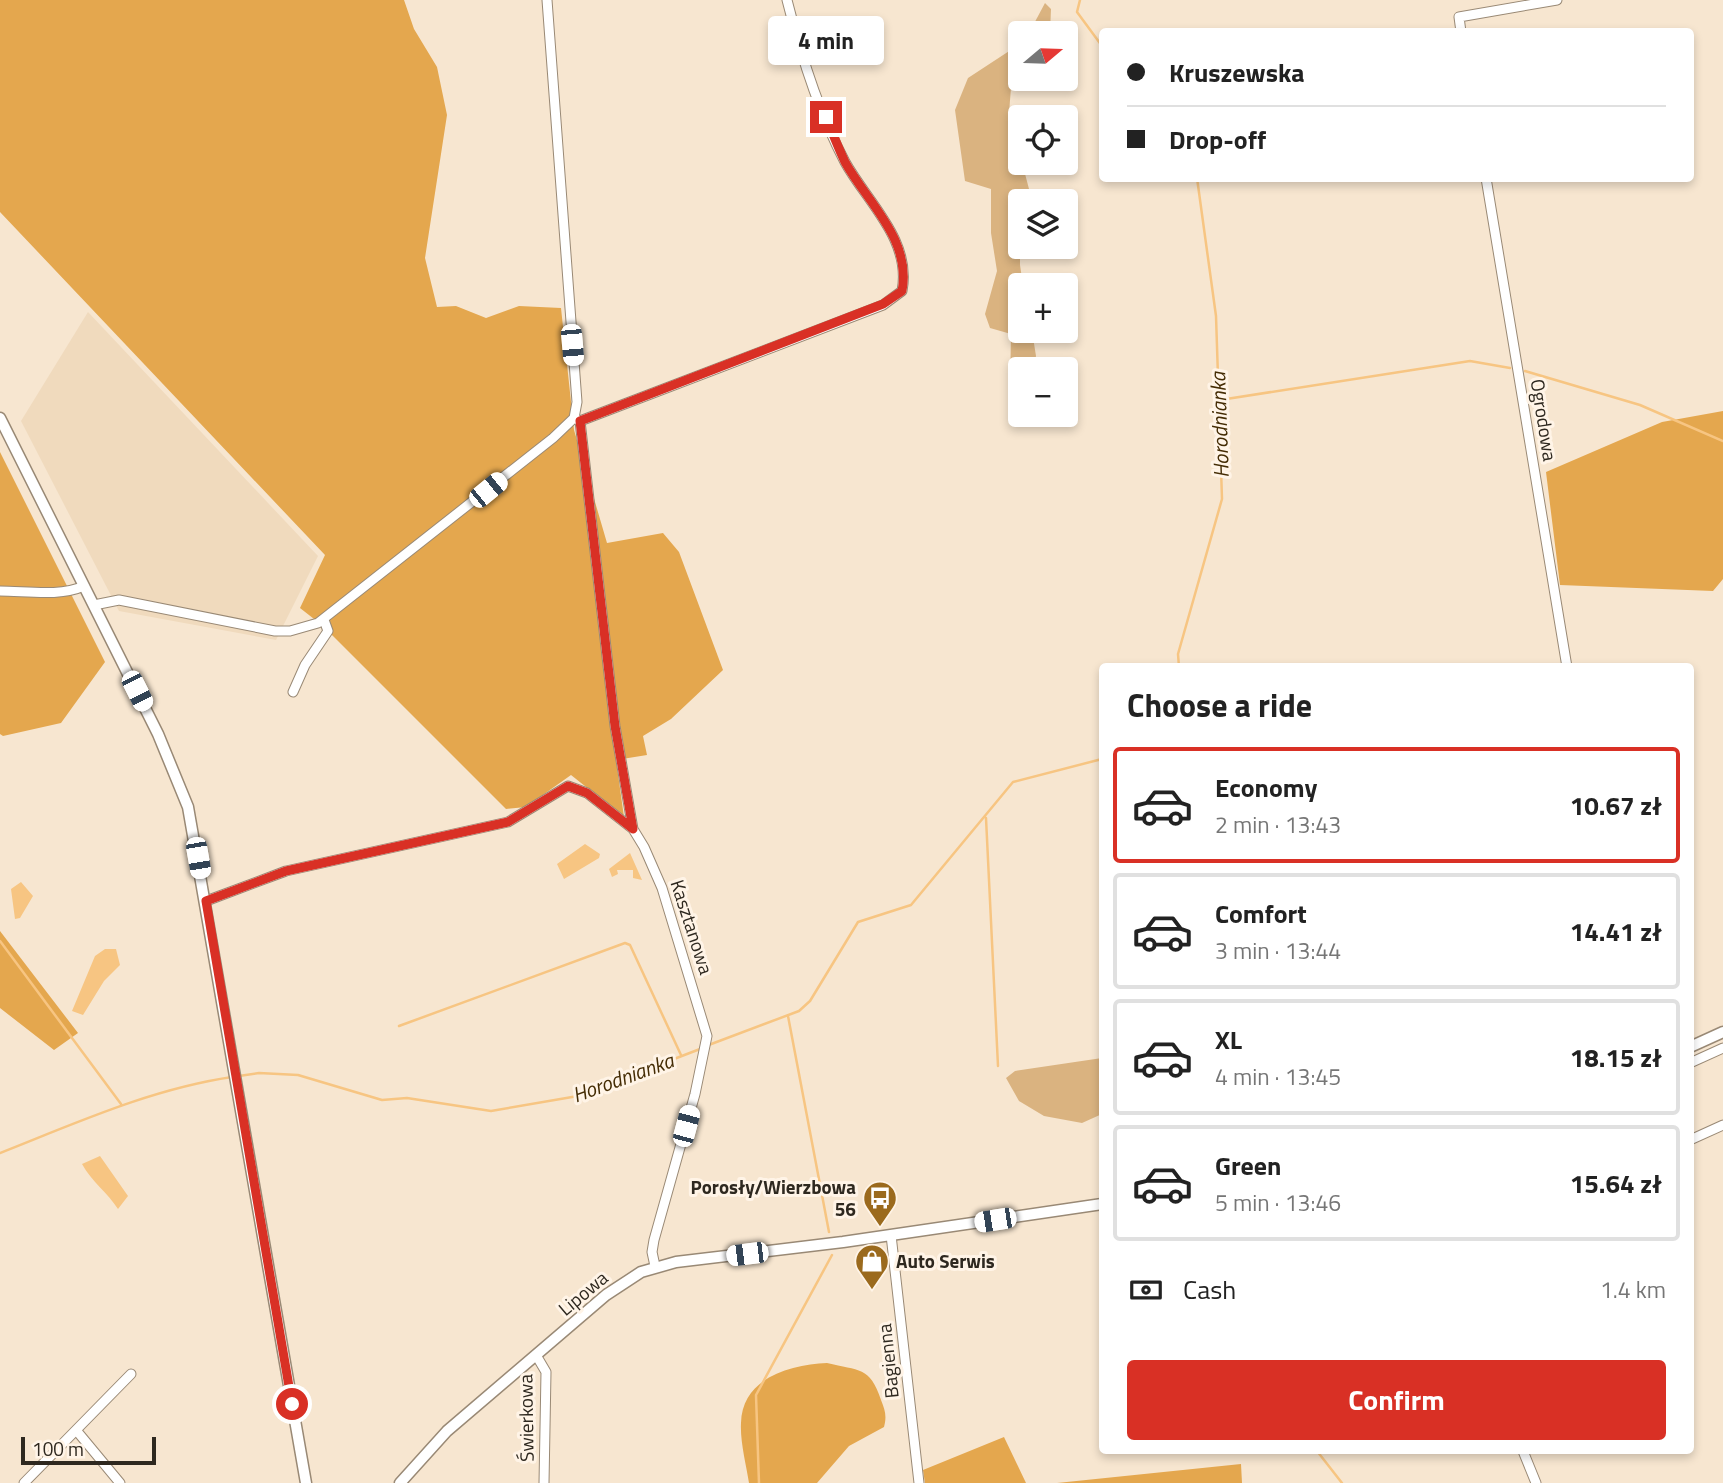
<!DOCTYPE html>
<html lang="en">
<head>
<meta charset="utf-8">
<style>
  :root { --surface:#fff; --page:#f6f6f6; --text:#222; --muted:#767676; --line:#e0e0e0; --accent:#d93025 }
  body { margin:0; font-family:"Titillium Web",sans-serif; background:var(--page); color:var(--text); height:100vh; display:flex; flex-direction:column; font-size:26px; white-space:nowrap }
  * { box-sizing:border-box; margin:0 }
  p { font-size:23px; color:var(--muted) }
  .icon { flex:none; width:38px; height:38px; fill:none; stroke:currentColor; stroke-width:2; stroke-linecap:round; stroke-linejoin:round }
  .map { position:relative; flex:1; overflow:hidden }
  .side { position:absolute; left:1099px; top:663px; width:595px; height:791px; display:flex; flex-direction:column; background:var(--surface); border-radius:7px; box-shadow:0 4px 10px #0003 }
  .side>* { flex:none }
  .hud { position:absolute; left:1099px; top:28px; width:595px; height:154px; border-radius:7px; box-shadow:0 4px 10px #0003; display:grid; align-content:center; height:154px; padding:0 28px; background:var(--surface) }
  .needle { width:46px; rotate:71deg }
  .tools { position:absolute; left:1008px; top:21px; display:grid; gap:14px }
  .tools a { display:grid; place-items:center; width:70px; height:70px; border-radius:7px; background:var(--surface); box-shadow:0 4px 10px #0003; font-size:35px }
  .scale { position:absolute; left:21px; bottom:18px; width:135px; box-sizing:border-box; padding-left:7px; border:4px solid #2e281f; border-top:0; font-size:19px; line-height:24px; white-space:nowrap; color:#2e281f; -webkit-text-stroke:5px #fff4e7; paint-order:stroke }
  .end { position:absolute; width:32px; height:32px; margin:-16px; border:9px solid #d93025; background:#fff; box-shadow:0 0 0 4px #fff }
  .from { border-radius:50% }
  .bubble { position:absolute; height:49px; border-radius:7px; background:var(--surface); box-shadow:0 4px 10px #0003; font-size:23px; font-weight:700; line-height:49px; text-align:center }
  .car { position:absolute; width:21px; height:42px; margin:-21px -10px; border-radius:9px; box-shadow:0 0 5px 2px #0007; background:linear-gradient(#fff 24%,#345 0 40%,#fff 0 76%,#345 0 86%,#fff 0) }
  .hud b { display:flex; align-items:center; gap:24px; height:66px; font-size:26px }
  .hud b+b { border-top:2px solid var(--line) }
  .hud i { width:18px; height:18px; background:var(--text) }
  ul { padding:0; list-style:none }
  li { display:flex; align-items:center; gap:21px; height:116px; margin:0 14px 10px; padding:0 14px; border:4px solid var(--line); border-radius:7px }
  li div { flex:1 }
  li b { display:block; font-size:26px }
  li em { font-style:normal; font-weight:700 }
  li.active { border-color:var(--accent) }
  li>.icon { width:63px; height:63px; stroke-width:1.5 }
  h2 { padding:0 28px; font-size:32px; line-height:84px }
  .pay { display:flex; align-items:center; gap:18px; height:77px; padding:0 28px; font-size:26px }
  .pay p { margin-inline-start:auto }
  .button { display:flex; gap:14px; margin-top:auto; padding:14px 28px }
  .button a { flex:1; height:80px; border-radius:7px; background:var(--accent); color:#fff; font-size:28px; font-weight:700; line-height:80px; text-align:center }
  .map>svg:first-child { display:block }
  .built { fill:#f0dabd }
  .green { fill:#dab380 }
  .forest { fill:#e4a74e }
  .water { fill:#f7c582 }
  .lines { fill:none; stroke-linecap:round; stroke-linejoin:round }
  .stream { stroke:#f7c582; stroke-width:2.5 }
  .minor-casing { stroke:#998975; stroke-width:11 }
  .tertiary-casing { stroke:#998975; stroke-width:13 }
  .minor { stroke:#fff; stroke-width:9 }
  .tertiary { stroke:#fff; stroke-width:10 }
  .route { stroke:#d93025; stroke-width:9 }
  .labels { text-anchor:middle; stroke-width:6; stroke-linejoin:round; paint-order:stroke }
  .street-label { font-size:19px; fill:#2e281f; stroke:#fff4e7 }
  .poi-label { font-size:19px; font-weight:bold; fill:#2e281f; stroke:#fff4e7; text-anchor:end }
  .water-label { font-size:21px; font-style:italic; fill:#442c04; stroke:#fff4e7 }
</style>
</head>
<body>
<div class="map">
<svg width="1723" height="1483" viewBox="0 0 1723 1483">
  <rect width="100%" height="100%" fill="#f7e6d0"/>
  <path class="built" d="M88,312L318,556L276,640L119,611L21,421Z"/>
  <path class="green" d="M1045,3L1051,9L1050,33H1029Z
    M1020,44V79H1023L1011,88L1009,113L1029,189L1027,201H1020V265L1023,285H1020V331H1032L1036,356L1033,369H1020V396L1010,389L1011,334L990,328L985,314L997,271L991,233V189L965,181L955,110L968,78Z
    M1102,1058V1114L1082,1123L1044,1116L1019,1101L1006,1078L1015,1071Z"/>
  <path class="forest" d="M0,0H404L414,29L437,67L447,115L425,258L437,307L456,306L486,318L519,306L561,308L574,430L607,543L663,533L679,552L723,670L671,719L643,736L647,755L616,760L624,817L571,775L526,807L506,809L323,626L300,608L325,555L0,212Z
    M1723,411V579L1713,591L1560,585L1546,472L1662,422Z
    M0,452L105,662L61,723L3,736L0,734Z
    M0,931L78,1033L54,1050L0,1008Z
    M827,1363C859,1371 870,1366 881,1400C885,1410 887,1416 884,1427L849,1446L817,1483H749C746,1464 740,1442 741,1423C742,1377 791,1365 827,1363Z
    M1004,1437L1026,1483H925L923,1470Z
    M1241,1464L1242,1483H1057Z"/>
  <path class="water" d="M585,844L600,854L599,858L564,879L557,864Z
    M630,853L642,880L633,878V870H617L618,874L612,877L609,869Z
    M21,882L33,896L20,918L15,919L11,889Z
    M105,949H116L120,965L104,981L83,1015L72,1011L95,956Z
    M100,1156L128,1196L118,1209C107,1192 92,1182 82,1164Z"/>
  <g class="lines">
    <path class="stream" d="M1080,0L1077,12L1102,46
      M1525,371L1640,405L1723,441
      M1220,400L1470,361L1510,368
      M1179,667L1178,654L1222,499L1216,316L1197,178
      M986,818L998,1066
      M0,941L121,1104
      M788,1016L829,1232
      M399,1026L625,943L630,945L681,1055
      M706,1046L799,1011L810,1001L858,922L911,905L1013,782L1102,759
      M239,1076L259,1073L298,1075L382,1100L407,1098L491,1111L578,1096L700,1049
      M0,1153C76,1123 151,1089 232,1077
      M1317,1451L1342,1483
      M759,1483L756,1395L832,1255"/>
    <g class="minor-casing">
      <path id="minor" d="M1461,32L1459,17L1557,0
        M1486,178L1567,667
        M574,418L580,421L883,305L902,291C912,240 867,202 845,162C818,111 801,56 787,0
        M580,421L615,726L633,829
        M0,591C26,591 60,597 84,586
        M94,605L119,600L275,631H290L318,623L553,438L574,418L577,402L547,0
        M293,692L305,665L328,631L324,620
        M206,901L286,871L508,822L568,786L587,793L633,829L644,847L662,888L707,1036L695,1094L654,1240L652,1252L655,1266
        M1690,1063L1723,1048
        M1690,1140L1723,1125
        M891,1235L919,1483
        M536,1355L546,1372L544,1483
        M76,1430L120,1483
        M1523,1451L1536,1483
        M24,1483L131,1374"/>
    </g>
    <g class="tertiary-casing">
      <path id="tertiary" d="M0,418L158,734L188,807L306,1483
        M1690,1047L1723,1032
        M400,1483L447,1431L606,1295L641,1272L676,1262L843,1242L1102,1204"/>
    </g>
    <use href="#minor" class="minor"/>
    <use href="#tertiary" class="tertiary"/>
  </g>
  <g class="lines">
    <path class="route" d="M292,1404L206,901L286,871L508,822L568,786L587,793L633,829L615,726L580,421L883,304L902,291C912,240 867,202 845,162C838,147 832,132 826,117"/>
  </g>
  <defs>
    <g id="bus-pin" transform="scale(1.75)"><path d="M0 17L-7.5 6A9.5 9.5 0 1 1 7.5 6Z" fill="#9b6a1d" stroke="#fff4e7"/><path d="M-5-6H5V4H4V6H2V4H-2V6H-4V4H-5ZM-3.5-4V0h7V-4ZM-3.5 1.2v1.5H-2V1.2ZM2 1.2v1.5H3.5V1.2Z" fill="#fff"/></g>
    <g id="shop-pin" transform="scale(1.75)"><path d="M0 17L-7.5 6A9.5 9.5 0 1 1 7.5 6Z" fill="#9b6a1d" stroke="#fff4e7"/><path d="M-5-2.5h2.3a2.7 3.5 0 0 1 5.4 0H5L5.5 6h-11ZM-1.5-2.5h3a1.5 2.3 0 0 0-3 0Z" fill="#fff"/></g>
  </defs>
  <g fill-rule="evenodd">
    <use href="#bus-pin" x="880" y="1198"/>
    <use href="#shop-pin" x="872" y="1261"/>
  </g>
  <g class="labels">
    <g class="street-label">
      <text transform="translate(1544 420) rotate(81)" y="7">Ogrodowa</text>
      <text transform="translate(692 927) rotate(72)" y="7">Kasztanowa</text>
      <text transform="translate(583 1293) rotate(-40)" y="7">Lipowa</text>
      <text transform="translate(888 1361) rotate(-96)" y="7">Bagienna</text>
      <text transform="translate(526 1418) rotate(-91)" y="7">Świerkowa</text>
    </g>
    <g class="poi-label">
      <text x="856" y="1194">Porosły/Wierzbowa<tspan x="856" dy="22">56</tspan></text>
      <text x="896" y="1268" text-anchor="start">Auto Serwis</text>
    </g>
    <g class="water-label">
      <text transform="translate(1220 425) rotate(-92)" y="7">Horodnianka</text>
      <text transform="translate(623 1078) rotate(-20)" y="7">Horodnianka</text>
    </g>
  </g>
</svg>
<div class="tools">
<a><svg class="needle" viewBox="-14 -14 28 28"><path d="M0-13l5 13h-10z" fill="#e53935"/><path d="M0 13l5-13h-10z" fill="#767676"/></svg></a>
<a><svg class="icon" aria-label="locate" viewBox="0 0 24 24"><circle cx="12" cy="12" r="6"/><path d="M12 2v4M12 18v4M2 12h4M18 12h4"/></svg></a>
<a><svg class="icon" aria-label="layers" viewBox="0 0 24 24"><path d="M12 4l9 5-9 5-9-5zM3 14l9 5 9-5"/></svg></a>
<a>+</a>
<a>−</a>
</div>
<div class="scale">100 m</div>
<i class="end from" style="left:292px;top:1404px"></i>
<i class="end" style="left:826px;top:117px"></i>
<div class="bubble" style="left:768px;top:16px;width:116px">4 min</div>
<i class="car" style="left:572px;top:345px;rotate:175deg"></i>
<i class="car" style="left:488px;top:490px;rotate:51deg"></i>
<i class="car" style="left:137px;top:691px;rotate:153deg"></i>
<i class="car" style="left:198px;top:858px;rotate:170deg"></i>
<i class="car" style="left:686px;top:1126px;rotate:15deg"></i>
<i class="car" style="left:995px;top:1220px;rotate:261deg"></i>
<i class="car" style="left:747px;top:1254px;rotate:263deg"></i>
<div class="hud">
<b><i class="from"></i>Kruszewska</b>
<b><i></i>Drop-off</b>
</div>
<section class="side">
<h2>Choose a ride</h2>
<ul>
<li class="active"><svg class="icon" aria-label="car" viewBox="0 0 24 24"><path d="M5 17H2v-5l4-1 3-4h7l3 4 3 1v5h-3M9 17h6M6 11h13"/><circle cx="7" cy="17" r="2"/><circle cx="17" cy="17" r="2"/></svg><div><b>Economy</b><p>2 min · 13:43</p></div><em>10.67 zł</em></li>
<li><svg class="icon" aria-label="car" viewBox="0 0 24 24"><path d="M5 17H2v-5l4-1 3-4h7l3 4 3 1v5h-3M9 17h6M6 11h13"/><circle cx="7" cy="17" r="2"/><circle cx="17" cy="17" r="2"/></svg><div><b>Comfort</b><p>3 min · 13:44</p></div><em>14.41 zł</em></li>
<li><svg class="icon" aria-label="car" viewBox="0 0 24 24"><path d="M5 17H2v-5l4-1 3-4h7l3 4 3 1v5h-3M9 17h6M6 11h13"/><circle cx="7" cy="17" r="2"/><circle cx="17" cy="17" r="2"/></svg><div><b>XL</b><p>4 min · 13:45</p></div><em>18.15 zł</em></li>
<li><svg class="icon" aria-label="car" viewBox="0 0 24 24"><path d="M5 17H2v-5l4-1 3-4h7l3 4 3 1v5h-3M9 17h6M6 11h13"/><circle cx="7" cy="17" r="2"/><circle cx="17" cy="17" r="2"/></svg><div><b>Green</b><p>5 min · 13:46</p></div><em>15.64 zł</em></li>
</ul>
<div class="pay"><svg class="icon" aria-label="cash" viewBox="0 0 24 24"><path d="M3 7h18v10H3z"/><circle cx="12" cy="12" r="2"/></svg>Cash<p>1.4 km</p></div>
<div class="button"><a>Confirm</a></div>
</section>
</div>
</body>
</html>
